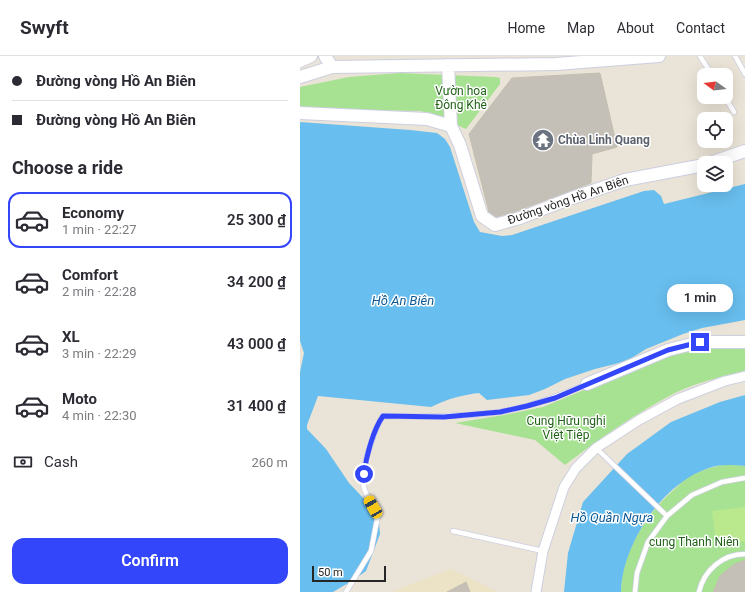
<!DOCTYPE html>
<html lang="en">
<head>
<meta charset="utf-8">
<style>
  :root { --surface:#fff; --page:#f7f7f7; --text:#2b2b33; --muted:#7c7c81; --line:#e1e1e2; --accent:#3446fa }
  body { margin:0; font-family:Roboto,sans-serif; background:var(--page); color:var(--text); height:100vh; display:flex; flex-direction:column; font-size:15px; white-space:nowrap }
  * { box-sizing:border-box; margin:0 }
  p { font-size:13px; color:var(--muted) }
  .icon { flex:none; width:22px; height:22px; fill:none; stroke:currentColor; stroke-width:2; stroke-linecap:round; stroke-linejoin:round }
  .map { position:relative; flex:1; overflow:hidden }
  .drawer { display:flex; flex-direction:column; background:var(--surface); width:300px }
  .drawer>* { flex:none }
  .guide { display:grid; align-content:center; height:88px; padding:0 12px; background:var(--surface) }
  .needle { width:26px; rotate:285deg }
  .fabs { position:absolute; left:397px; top:12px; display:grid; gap:8px }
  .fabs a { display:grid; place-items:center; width:36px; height:36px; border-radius:8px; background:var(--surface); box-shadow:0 4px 16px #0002; font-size:20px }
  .scale { position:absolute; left:12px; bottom:10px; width:74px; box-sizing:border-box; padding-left:4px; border:2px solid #262626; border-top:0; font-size:11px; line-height:14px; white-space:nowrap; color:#262626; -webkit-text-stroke:3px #fff; paint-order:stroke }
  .end { position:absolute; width:18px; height:18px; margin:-9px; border:5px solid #3446fa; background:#fff; box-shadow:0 0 0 2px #fff }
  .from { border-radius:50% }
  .bubble { position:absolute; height:28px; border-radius:12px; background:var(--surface); box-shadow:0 4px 16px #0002; font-size:13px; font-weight:600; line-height:28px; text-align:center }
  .car { position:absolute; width:12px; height:24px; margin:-12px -6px; border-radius:5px; box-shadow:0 0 3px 1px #0007; background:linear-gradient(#f5c518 24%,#345 0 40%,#f5c518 0 76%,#345 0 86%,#f5c518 0) }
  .guide b { display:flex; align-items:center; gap:14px; height:38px; font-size:15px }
  .guide b+b { border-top:1px solid var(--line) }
  .guide i { width:10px; height:10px; background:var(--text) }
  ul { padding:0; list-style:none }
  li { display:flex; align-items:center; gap:12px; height:56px; margin:0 8px 6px; padding:0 4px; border:2px solid transparent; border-radius:12px }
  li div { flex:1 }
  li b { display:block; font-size:15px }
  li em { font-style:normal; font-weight:600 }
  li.current { border-color:var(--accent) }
  li>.icon { width:36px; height:36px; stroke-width:1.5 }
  h2 { padding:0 12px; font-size:18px; line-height:48px }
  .pay { display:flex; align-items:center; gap:10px; height:44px; padding:0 12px; font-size:15px }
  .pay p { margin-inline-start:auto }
  .button { display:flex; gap:8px; margin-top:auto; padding:8px 12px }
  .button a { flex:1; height:46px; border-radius:12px; background:var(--accent); color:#fff; font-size:16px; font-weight:600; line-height:46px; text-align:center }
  header { display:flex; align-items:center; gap:24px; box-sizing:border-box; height:56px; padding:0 20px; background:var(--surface); border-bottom:1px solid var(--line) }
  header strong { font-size:19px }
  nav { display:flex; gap:22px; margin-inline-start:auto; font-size:14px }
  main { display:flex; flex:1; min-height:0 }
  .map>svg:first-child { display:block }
  .education { fill:#ece3c6 }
  .green { fill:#a6e292 }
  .pitch { fill:#bae98d }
  .water { fill:#68beee }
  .building { fill:#c5c0b7; stroke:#c4bfb1 }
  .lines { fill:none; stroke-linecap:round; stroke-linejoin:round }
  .lane-casing { stroke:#cdcfe0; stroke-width:6 }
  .street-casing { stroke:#cdcfe0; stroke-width:11 }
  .secondary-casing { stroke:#cdcfe0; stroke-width:14 }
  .lane { stroke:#fff; stroke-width:4.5 }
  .street { stroke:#fff; stroke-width:9 }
  .secondary { stroke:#fff; stroke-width:12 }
  .route { stroke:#3446fa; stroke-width:5 }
  .labels { text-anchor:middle; stroke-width:3; stroke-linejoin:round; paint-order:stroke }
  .park-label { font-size:12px; fill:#216218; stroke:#fff }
  .worship-label { font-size:12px; font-weight:bold; fill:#5b616d; stroke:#fff; text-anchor:start }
  .street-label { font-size:12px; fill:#262626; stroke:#fff }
  .water-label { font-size:13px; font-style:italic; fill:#0c5995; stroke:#fff }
</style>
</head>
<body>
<header>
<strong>Swyft</strong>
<nav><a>Home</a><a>Map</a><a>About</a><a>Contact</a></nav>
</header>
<main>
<section class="drawer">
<div class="guide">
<b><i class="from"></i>Đường vòng Hồ An Biên</b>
<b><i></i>Đường vòng Hồ An Biên</b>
</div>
<h2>Choose a ride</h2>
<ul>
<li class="current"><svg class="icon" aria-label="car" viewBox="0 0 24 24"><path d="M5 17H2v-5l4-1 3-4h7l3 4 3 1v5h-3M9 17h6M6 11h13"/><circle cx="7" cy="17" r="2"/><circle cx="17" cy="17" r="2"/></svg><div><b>Economy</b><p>1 min · 22:27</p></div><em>25 300 ₫</em></li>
<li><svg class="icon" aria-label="car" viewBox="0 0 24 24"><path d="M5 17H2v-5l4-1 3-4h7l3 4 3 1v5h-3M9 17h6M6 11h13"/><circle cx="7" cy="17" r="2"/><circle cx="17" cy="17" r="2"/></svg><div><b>Comfort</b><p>2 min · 22:28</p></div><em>34 200 ₫</em></li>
<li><svg class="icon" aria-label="car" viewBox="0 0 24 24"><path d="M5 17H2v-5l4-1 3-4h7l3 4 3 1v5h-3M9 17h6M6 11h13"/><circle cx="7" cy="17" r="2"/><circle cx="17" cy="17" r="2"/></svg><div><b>XL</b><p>3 min · 22:29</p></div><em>43 000 ₫</em></li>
<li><svg class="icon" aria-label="car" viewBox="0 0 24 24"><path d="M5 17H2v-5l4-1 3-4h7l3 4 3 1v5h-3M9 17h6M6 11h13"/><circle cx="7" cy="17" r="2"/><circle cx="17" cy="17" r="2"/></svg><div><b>Moto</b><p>4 min · 22:30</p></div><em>31 400 ₫</em></li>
</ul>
<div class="pay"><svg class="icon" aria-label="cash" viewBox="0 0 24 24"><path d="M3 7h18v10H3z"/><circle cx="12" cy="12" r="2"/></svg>Cash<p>260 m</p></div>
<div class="button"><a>Confirm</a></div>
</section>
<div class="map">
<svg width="445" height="536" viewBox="0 0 445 536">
  <rect width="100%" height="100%" fill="#eae3d7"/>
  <path class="education" d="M151,513L198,536H91Z"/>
  <path class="green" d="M99,17L195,21L200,22V28L166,73L159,70L153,63L120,55L0,53V31L49,21Z
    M400,286L445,288V315C423,320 395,327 375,337C336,357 300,382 265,409L235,384L155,367L204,359L243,351Z
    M427,408L445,410V536H321C322,495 347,456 377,431C381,427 385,423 389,421C401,414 413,411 427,408Z"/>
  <path class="pitch" d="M445,451V485L416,489L412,455Z"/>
  <path class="water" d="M0,66L110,74L137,77L145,83L150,91L174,166L180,176L202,180L212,179L344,135L354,134L361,140L364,148L445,128V264L402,272L383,278L346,293L327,305L295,313L265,323L245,333L229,339L187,344L179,337C162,339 147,343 131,351L18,340L7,369V373L26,393L49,427L69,448L79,466L80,478L66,515L55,523L33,536H0V316L4,297L0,285Z
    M445,339V410C433,409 421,408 409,412C362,427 322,489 321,536H264L268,497L283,446L327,398L371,366L420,346Z"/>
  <path class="building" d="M300,17L317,91L292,98L291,127L214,156L196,161L189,156L169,78L212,22Z
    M445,504V536H413L420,520L433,509Z
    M166,526L170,536H147Z"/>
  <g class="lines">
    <g class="lane-casing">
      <path id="lane" d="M400,0L412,19
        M435,0L445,18
        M425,41L434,56
        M296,392L367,460
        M153,475L243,495
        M46,536L71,495L78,459C72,449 65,439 63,428C60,416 75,371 83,360C122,361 161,361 199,356C230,351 259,340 287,328
        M335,536L337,517L348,486L367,460L392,439L422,426L445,422
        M399,536C404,514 423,498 445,498"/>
    </g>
    <g class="street-casing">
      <path id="street" d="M236,536L243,495L264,431L276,412L296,392L339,364L378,343L425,325L445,320"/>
    </g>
    <g class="secondary-casing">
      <path id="secondary" d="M25,0L32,11
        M0,5L11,0
        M148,9L151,70L160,89L182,160L195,169L220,162L269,143L325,124L404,109
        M0,21L32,11L256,8L359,0
        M0,57L127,63L151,70
        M410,107L445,95
        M287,328L368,294L400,286H445"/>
    </g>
    <use href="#lane" class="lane"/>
    <use href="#street" class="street"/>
    <use href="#secondary" class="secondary"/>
  </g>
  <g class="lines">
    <path class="route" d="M64,418C66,401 73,374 83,360L144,361L200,356L227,350L255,342L368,294L400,286"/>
  </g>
  <defs>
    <g id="temple-disc" transform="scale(1.15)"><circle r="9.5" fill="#6b7280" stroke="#fff"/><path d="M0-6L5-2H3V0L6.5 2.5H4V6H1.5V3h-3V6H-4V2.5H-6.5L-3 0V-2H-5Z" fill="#fff"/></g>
  </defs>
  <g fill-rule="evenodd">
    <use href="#temple-disc" x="243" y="84"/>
  </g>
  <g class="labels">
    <g class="park-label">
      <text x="161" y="39">Vườn hoa<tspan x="161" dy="14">Đông Khê</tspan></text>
      <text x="266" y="369">Cung Hữu nghị<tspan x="266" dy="14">Việt Tiệp</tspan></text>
      <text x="394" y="490">cung Thanh Niên</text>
    </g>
    <g class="worship-label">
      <text x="258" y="88">Chùa Linh Quang</text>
    </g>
    <g class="street-label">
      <text transform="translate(268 144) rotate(-19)" y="4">Đường vòng Hồ An Biên</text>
    </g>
    <g class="water-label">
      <text x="103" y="249">Hồ An Biên</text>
      <text x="312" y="466">Hồ Quần Ngựa</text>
    </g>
  </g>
</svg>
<div class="fabs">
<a><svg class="needle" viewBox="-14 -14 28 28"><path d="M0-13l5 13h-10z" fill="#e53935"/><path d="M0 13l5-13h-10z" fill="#7c7c81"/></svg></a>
<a><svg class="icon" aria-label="locate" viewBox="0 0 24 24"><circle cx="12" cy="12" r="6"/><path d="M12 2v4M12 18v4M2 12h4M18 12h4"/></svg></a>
<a><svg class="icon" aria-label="layers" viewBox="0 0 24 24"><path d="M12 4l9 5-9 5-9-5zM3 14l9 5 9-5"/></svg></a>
</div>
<div class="scale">50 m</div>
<i class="end from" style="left:64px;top:418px"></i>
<i class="end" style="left:400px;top:286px"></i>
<div class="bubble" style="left:367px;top:228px;width:66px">1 min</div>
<i class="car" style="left:73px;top:451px;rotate:330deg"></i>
</div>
</main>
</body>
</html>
